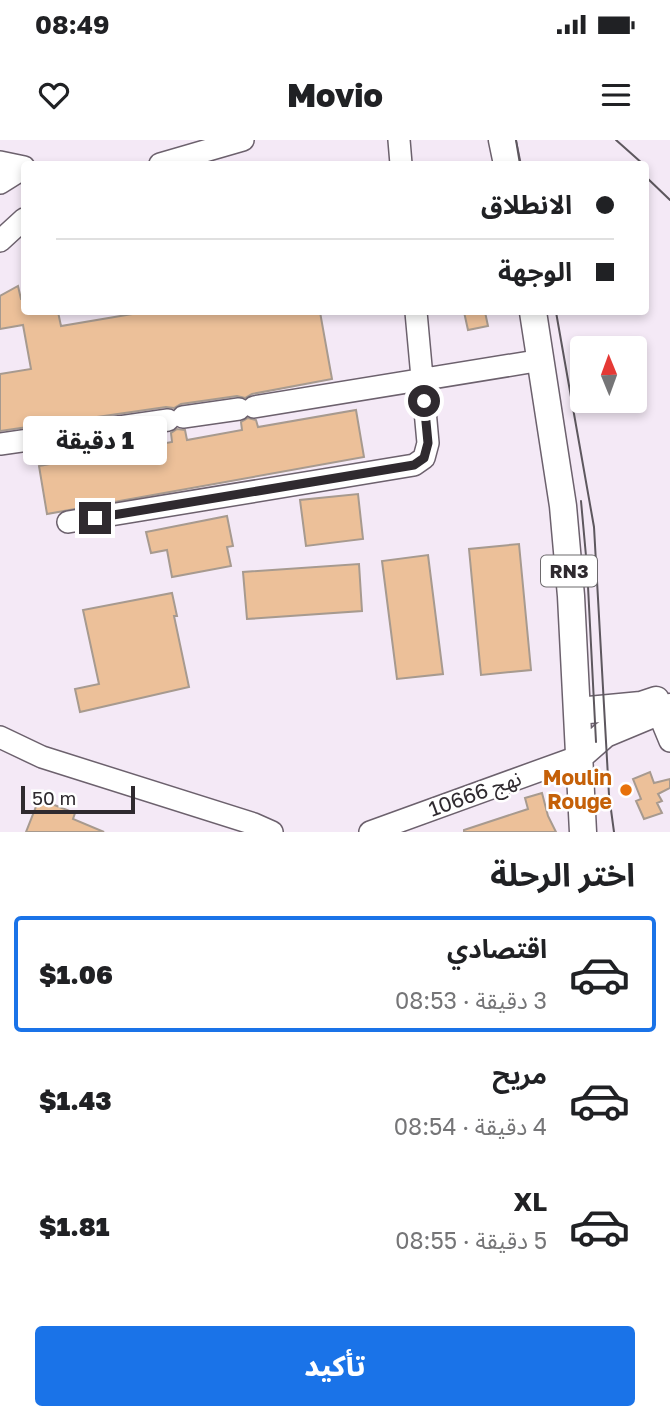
<!DOCTYPE html>
<html lang="ar">
<head>
<meta charset="utf-8">
<style>
  :root { --surface:#fff; --page:#f2f2f2; --text:#202124; --muted:#757577; --line:#e0e0e0; --accent:#1a73e8 }
  body { margin:0; font-family:"Golos Text","Noto Sans Arabic",sans-serif; background:var(--page); color:var(--text); direction:rtl; height:100vh; display:flex; flex-direction:column; font-size:26px; white-space:nowrap }
  * { box-sizing:border-box; margin:0 }
  p { font-size:23px; color:var(--muted) }
  .icon { flex:none; width:38px; height:38px; fill:none; stroke:currentColor; stroke-width:2; stroke-linecap:round; stroke-linejoin:round }
  .map { position:relative; height:692px; overflow:hidden; direction:ltr }
  .drawer { display:flex; flex-direction:column; background:var(--surface); flex:1 }
  .drawer>* { flex:none }
  .top-card { position:absolute; left:21px; top:21px; width:628px; height:154px; border-radius:7px; box-shadow:0 4px 10px #0003; direction:rtl; display:grid; align-content:center; height:154px; padding:0 35px; background:var(--surface) }
  .needle { width:46px; rotate:359deg }
  .buttons { position:absolute; left:570px; top:196px; display:grid; gap:14px }
  .buttons a { display:grid; place-items:center; width:77px; height:77px; border-radius:7px; background:var(--surface); box-shadow:0 4px 10px #0003; font-size:35px }
  .scale { position:absolute; left:21px; bottom:18px; width:114px; box-sizing:border-box; padding-left:7px; border:4px solid #2f2a2f; border-top:0; font-size:19px; line-height:24px; white-space:nowrap; color:#2f2a2f; -webkit-text-stroke:5px #fff; paint-order:stroke }
  .end { position:absolute; width:32px; height:32px; margin:-16px; border:9px solid #2f2a2f; background:#fff; box-shadow:0 0 0 4px #fff }
  .from { border-radius:50% }
  .bubble { position:absolute; height:49px; border-radius:7px; background:var(--surface); box-shadow:0 4px 10px #0003; font-size:23px; font-weight:800; line-height:49px; text-align:center; direction:rtl }
  .top-card b { display:flex; align-items:center; gap:24px; height:66px; font-size:26px }
  .top-card b+b { border-top:2px solid var(--line) }
  .top-card i { width:18px; height:18px; background:var(--text) }
  ul { padding:0; list-style:none }
  li { display:flex; align-items:center; gap:21px; height:116px; margin:0 14px 10px; padding:0 21px; border:4px solid transparent; border-radius:7px }
  li div { flex:1 }
  li b { display:block; font-size:26px }
  li em { font-style:normal; font-weight:800 }
  li.selected { border-color:var(--accent) }
  li>.icon { width:63px; height:63px; stroke-width:1.5 }
  h2 { padding:0 35px; font-size:32px; line-height:84px }
  .button { display:flex; gap:14px; margin-top:auto; padding:14px 35px }
  .button a { flex:1; height:80px; border-radius:7px; background:var(--accent); color:#fff; font-size:28px; font-weight:800; line-height:80px; text-align:center }
  .status { display:flex; justify-content:space-between; align-items:center; height:49px; padding:0 35px; background:var(--surface); direction:ltr }
  .status svg { height:19px; fill:currentColor }
  header { display:flex; justify-content:space-between; align-items:center; height:91px; padding:0 35px; background:var(--surface); font-size:32px; font-weight:800 }
  .map>svg:first-child { display:block }
  .building { fill:#ecc099; stroke:#a79a8f; stroke-width:2 }
  .lines { fill:none; stroke-linecap:round; stroke-linejoin:round }
  .minor-casing { stroke:#6c616d; stroke-width:24 }
  .major-casing { stroke:#6c616d; stroke-width:29 }
  .minor { stroke:#fff; stroke-width:21 }
  .major { stroke:#fff; stroke-width:26 }
  .tram { stroke:#5d575e; stroke-width:2 }
  .route { stroke:#2f2a2f; stroke-width:9 }
  .food-dot { fill:#e8710a; stroke:#fff; stroke-width:2.5 }
  .labels { text-anchor:middle; stroke-width:5; stroke-linejoin:round; paint-order:stroke }
  .shield { fill:#fff; stroke:#6d6a6d; stroke-width:2 }
  .shield-label { font-size:19px; font-weight:bold; fill:#2f2a2f }
  .food-label { font-size:21px; font-weight:bold; fill:#c56008; stroke:#fff; text-anchor:end }
  .street-label { font-size:21px; fill:#2f2a2f; stroke:#fff }
</style>
</head>
<body>
<div class="status"><b>08:49</b><svg viewBox="0 0 49 12"><path d="M0 12V9h3v3zM5 12V6h3v6zM10 12V3h3v9zM15 12V0h3v12zM26 1h20v11H26zM47 4h2v5h-2z"/></svg></div>
<header><svg class="icon" aria-label="menu" viewBox="0 0 24 24"><path d="M4 6h16M4 12h16M4 18h16"/></svg>Movio<svg class="icon" aria-label="heart" viewBox="0 0 24 24"><path d="M12 20l-8-8c-3-5 5-10 8-4 3-6 11-1 8 4z"/></svg></header>
<div class="map">
<svg width="670" height="692" viewBox="0 0 670 692">
  <rect width="100%" height="100%" fill="#f4e9f6"/>
  <path class="building" d="M18,146L21,159H24V172H58L61,186L144,172H320L332,239L252,254L245,258L237,256L181,264L174,268L166,267L0,291V234L31,229L23,185L0,189V156Z
    M464,172H485L488,186L468,190Z
    M356,270L364,317L47,374L39,326L172,302L171,293L177,289L185,290L187,300L242,290L241,282L248,278L256,280L258,287Z
    M358,354L363,399L306,406L300,360Z
    M227,376L233,406L227,407L231,426L172,437L167,410L151,413L146,392Z
    M519,404L531,530L481,535L469,409Z
    M428,415L443,534L397,539L382,421Z
    M359,424L362,471L247,479L243,432Z
    M172,453L177,476H174L189,547L80,572L75,549L99,544L83,470Z
    M650,632L654,643L670,639V648L658,654L662,661L657,663L662,673L644,679L636,661L641,659L633,639Z
    M542,653L548,676L556,692H464V690L528,669L525,658Z
    M39,659L75,673L73,679L104,692H26Z"/>
  <g class="lines">
    <g class="minor-casing">
      <path id="minor" d="M399,0L401,24
        M0,22L24,27
        M160,24L243,0
        M0,43L24,28
        M0,101L24,79
        M254,267L542,220
        M183,277L239,269
        M0,304L168,280
        M68,382L414,325L424,318L428,303L416,172
        M658,572L670,601
        M0,597L42,617L254,684L272,692
        M370,692L580,616"/>
    </g>
    <g class="major-casing">
      <path id="major" d="M502,0L507,24
        M533,172L563,366L571,456L583,692
        M578,571L641,565L656,560
        M580,616L605,594L670,567"/>
    </g>
    <use href="#minor" class="minor"/>
    <use href="#major" class="major"/>
    <path class="tram" d="M516,0L520,24
      M616,0L643,24
      M646,37L670,60
      M556,172L594,387L609,655L614,692
      M581,361L587,427L596,602"/>
  </g>
  <g class="lines">
    <path class="route" d="M95,378L414,325L424,318L428,303L424,261"/>
  </g>
  <circle class="food-dot" cx="626" cy="650" r="7"/>
  <g class="labels">
    <rect class="shield" x="541" y="415.5" width="56" height="31" rx="5"/>
    <g class="shield-label">
      <text x="569" y="438">RN3</text>
    </g>
    <g class="food-label">
      <text x="612" y="645">Moulin<tspan x="612" dy="24">Rouge</tspan></text>
    </g>
    <g class="street-label">
      <text transform="translate(475 654) rotate(-20)" y="7">نهج 10666</text>
    </g>
  </g>
</svg>
<div class="buttons">
<a><svg class="needle" viewBox="-14 -14 28 28"><path d="M0-13l5 13h-10z" fill="#e53935"/><path d="M0 13l5-13h-10z" fill="#757577"/></svg></a>
</div>
<div class="scale">50 m</div>
<i class="end from" style="left:424px;top:261px"></i>
<i class="end" style="left:95px;top:378px"></i>
<div class="bubble" style="left:23px;top:276px;width:144px">1 دقيقة</div>
<div class="top-card">
<b><i class="from"></i>الانطلاق</b>
<b><i></i>الوجهة</b>
</div>
</div>
<section class="drawer">
<h2>اختر الرحلة</h2>
<ul>
<li class="selected"><svg class="icon" aria-label="car" viewBox="0 0 24 24"><path d="M5 17H2v-5l4-1 3-4h7l3 4 3 1v5h-3M9 17h6M6 11h13"/><circle cx="7" cy="17" r="2"/><circle cx="17" cy="17" r="2"/></svg><div><b>اقتصادي</b><p>3 دقيقة · 08:53</p></div><em>$1.06</em></li>
<li><svg class="icon" aria-label="car" viewBox="0 0 24 24"><path d="M5 17H2v-5l4-1 3-4h7l3 4 3 1v5h-3M9 17h6M6 11h13"/><circle cx="7" cy="17" r="2"/><circle cx="17" cy="17" r="2"/></svg><div><b>مريح</b><p>4 دقيقة · 08:54</p></div><em>$1.43</em></li>
<li><svg class="icon" aria-label="car" viewBox="0 0 24 24"><path d="M5 17H2v-5l4-1 3-4h7l3 4 3 1v5h-3M9 17h6M6 11h13"/><circle cx="7" cy="17" r="2"/><circle cx="17" cy="17" r="2"/></svg><div><b>XL</b><p>5 دقيقة · 08:55</p></div><em>$1.81</em></li>
</ul>
<div class="button"><a>تأكيد</a></div>
</section>
</body>
</html>
